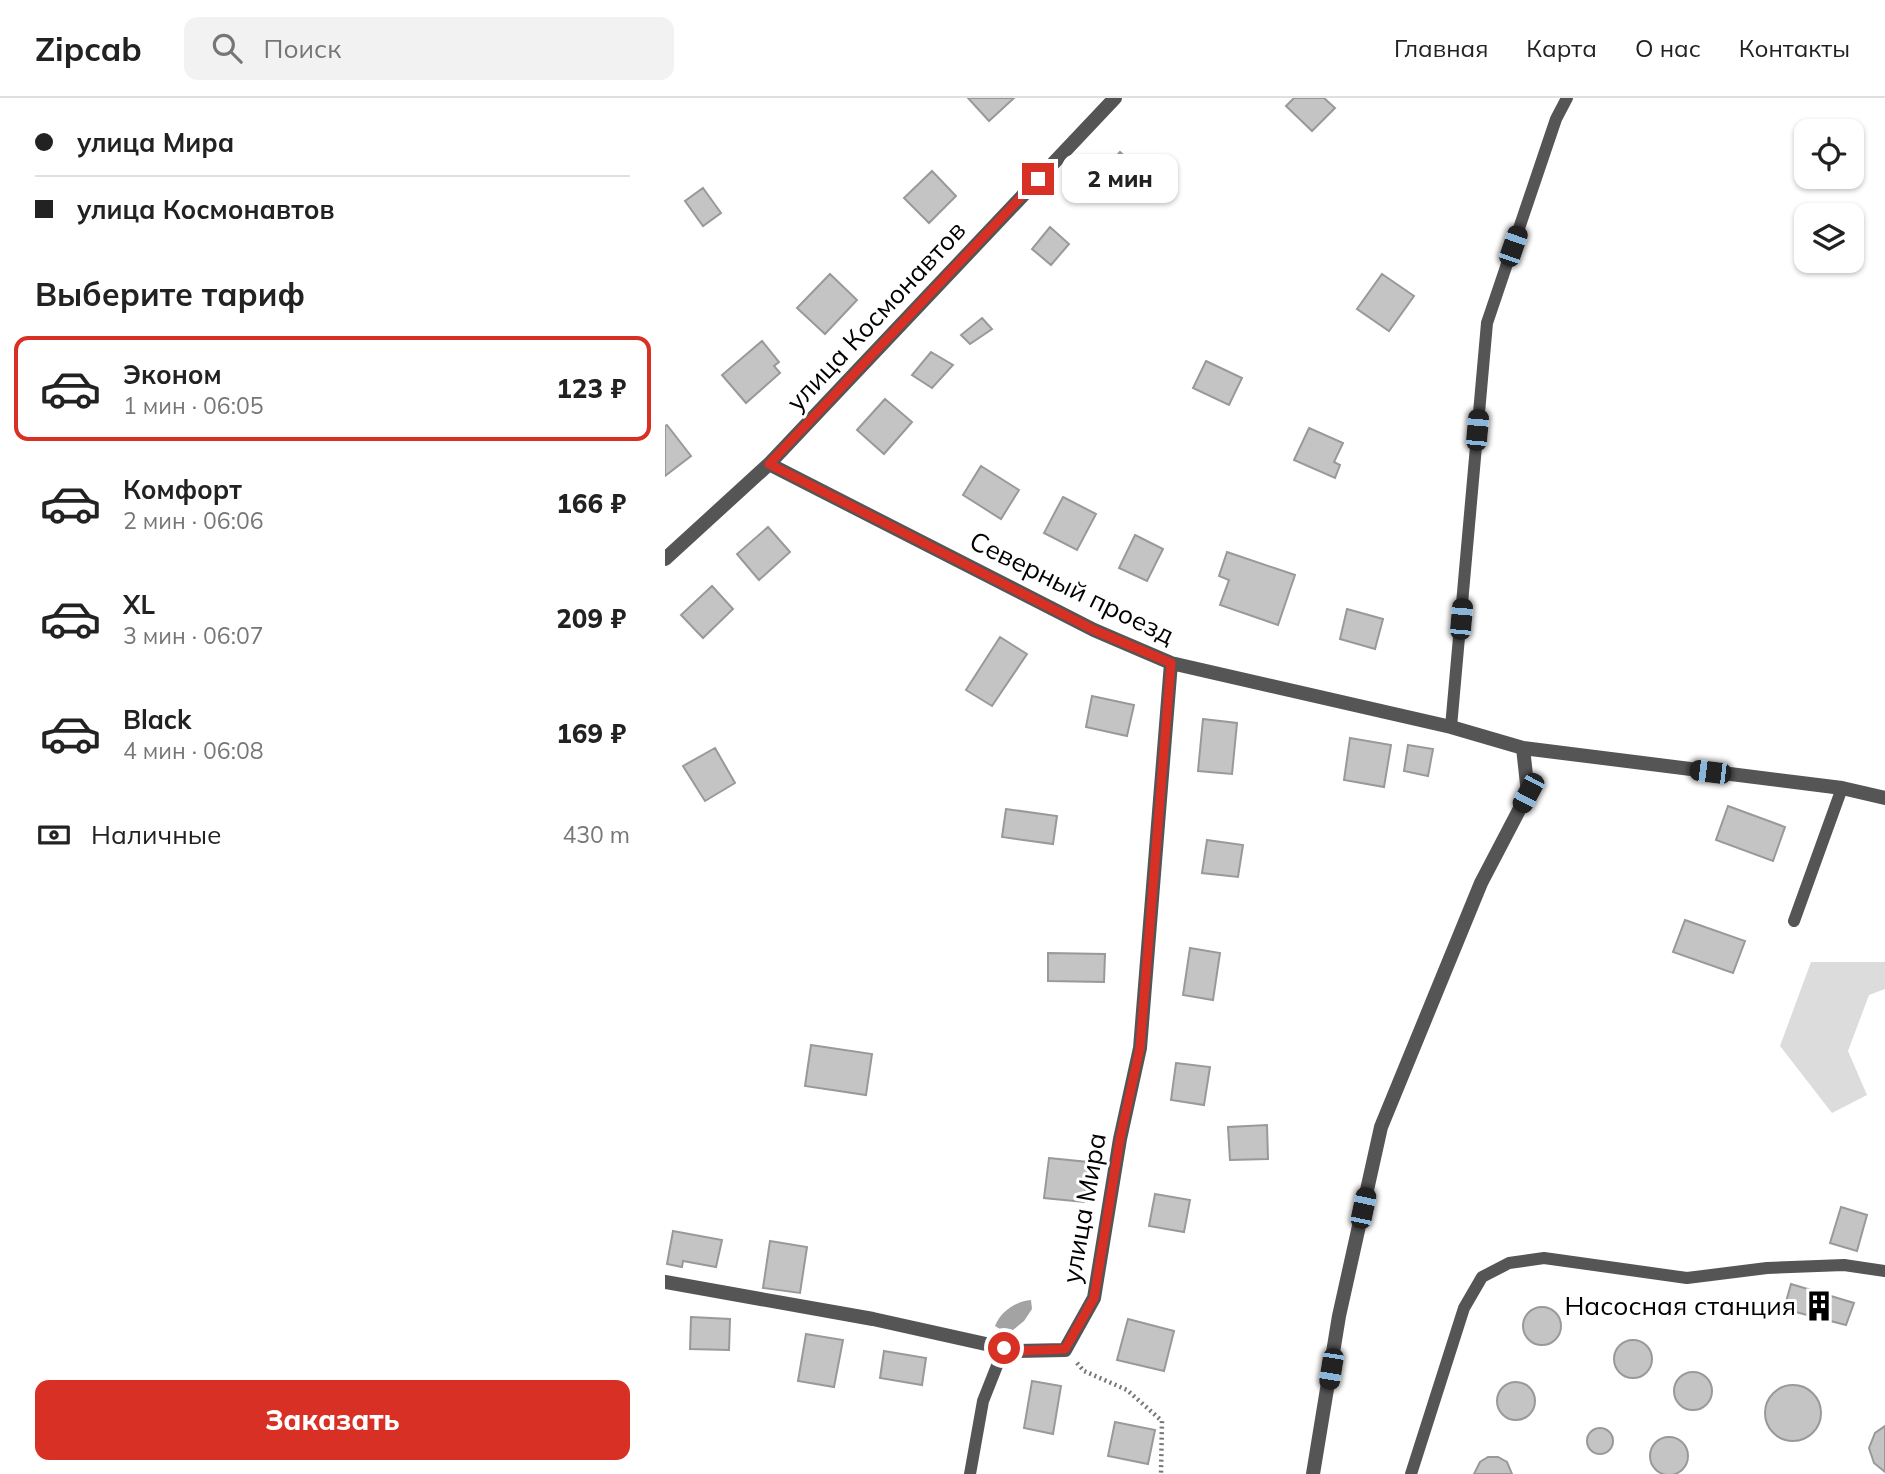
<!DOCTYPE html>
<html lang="ru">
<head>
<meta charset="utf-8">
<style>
  :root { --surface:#fff; --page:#f2f2f2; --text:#222; --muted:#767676; --line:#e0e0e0; --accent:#d93025 }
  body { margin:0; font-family:Mulish,sans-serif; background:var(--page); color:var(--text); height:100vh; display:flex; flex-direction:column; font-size:26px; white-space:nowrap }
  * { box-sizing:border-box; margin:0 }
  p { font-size:23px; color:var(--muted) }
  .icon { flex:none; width:38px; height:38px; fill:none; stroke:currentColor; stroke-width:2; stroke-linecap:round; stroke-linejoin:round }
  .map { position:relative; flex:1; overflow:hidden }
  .drawer { display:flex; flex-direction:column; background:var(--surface); width:665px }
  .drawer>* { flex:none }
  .banner { display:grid; align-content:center; height:154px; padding:0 35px; background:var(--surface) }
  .buttons { position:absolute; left:1129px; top:21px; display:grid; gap:14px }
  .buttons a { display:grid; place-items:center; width:70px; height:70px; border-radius:14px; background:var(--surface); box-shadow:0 2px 5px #0004; font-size:35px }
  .end { position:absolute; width:32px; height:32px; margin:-16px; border:9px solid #d93025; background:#fff; box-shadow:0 0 0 4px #fff }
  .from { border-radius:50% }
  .bubble { position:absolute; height:49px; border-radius:14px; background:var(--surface); box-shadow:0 2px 5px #0004; font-size:23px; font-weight:800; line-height:49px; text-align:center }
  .car { position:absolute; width:21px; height:42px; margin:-21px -10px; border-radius:9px; box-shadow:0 0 5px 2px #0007; background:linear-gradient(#222 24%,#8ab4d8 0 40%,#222 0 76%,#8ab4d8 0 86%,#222 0) }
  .banner b { display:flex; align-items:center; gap:24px; height:66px; font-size:26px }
  .banner b+b { border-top:2px solid var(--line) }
  .banner i { width:18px; height:18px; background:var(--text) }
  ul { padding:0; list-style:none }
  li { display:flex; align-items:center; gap:21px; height:105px; margin:0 14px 10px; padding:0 21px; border:4px solid transparent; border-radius:14px }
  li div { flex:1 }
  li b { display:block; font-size:26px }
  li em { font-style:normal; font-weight:800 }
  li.current { border-color:var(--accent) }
  li>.icon { width:63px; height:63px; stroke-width:1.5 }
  h2 { padding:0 35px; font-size:32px; line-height:84px }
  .pay { display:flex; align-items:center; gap:18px; height:77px; padding:0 35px; font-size:26px }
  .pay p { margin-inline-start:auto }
  .cta { display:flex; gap:14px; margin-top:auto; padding:14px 35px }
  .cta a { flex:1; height:80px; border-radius:14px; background:var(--accent); color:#fff; font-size:28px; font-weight:800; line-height:80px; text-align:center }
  header { display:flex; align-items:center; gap:42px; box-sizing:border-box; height:98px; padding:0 35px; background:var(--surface); border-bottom:2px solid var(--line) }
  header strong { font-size:33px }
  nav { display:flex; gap:38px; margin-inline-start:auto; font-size:24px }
  .search { width:490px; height:63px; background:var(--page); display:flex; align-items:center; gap:18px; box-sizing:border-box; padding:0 24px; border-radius:14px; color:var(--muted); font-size:26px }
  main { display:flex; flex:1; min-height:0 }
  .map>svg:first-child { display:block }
  .green { fill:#dcdcdc }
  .water { fill:#a3a3a3 }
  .building { fill:#c4c4c4; stroke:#999; stroke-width:2 }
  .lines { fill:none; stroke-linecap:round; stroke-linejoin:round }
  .path { stroke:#777; stroke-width:4.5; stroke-dasharray:2 3.5; stroke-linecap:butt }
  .service { stroke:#555; stroke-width:12 }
  .minor { stroke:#555; stroke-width:14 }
  .route { stroke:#d93025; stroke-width:9 }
  .labels { text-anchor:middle; stroke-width:6; stroke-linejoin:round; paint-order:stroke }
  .street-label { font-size:26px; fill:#000; stroke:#fff }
  .poi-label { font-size:26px; fill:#000; stroke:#fff; text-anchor:end }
</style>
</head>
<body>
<header>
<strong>Zipcab</strong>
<div class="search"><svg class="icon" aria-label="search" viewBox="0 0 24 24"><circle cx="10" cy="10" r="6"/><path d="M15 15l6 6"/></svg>Поиск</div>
<nav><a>Главная</a><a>Карта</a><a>О нас</a><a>Контакты</a></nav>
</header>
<main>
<section class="drawer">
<div class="banner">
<b><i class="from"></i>улица Мира</b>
<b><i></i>улица Космонавтов</b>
</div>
<h2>Выберите тариф</h2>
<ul>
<li class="current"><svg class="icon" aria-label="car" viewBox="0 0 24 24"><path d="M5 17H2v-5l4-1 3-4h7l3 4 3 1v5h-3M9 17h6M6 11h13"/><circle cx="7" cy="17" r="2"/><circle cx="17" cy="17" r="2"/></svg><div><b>Эконом</b><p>1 мин · 06:05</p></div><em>123 ₽</em></li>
<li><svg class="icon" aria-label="car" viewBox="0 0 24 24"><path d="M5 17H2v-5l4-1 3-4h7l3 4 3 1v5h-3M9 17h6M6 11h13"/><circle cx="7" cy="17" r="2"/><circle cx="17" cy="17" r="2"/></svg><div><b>Комфорт</b><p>2 мин · 06:06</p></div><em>166 ₽</em></li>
<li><svg class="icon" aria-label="car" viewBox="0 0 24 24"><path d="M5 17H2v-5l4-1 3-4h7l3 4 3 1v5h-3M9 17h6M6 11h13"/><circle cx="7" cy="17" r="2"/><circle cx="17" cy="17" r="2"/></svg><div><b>XL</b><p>3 мин · 06:07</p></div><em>209 ₽</em></li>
<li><svg class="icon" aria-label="car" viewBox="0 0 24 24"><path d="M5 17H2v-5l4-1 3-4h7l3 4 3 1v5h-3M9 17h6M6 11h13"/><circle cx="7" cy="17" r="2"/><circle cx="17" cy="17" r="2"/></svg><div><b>Black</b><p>4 мин · 06:08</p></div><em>169 ₽</em></li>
</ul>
<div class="pay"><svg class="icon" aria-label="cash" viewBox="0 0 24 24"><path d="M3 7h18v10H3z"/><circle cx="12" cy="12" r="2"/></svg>Наличные<p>430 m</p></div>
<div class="cta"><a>Заказать</a></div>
</section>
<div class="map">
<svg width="1220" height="1376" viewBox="0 0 1220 1376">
  <rect width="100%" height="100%" fill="#fff"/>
  <path class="green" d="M1146,864H1220V891L1204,897L1183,953L1202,997L1167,1015L1115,948Z"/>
  <path class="water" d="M366,1202L367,1211L359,1223L343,1236L330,1228C335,1214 351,1203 366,1202Z"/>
  <path class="building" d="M303,0H349L324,23Z
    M629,0H659L670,10L647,33L621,8Z
    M455,54L479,76L467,90L460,84L447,98L430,83Z
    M267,73L291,98L264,125L239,100Z
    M38,90L56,115L38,128L20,103Z
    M385,129L404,146L386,167L367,151Z
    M165,176L192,202L160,236L132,210Z
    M717,176L749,198L724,233L692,211Z
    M317,220L327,231L305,246L296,237Z
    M97,243L114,264L109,268L115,275L81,305L57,277Z
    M266,254L288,267L267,290L247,277Z
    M541,263L577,280L564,307L528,290Z
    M220,301L247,324L219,356L192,332Z
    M2,327L26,358L0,378V328Z
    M644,330L678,345L669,364L675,367L670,380L629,362Z
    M316,368L354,392L336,421L298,397Z
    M398,399L431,416L412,452L379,435Z
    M103,429L125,454L94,482L72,456Z
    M470,437L498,451L482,483L454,470Z
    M562,454L630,477L613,527L555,507L564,482L554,478Z
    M47,488L68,511L38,540L16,517Z
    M682,511L718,521L710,551L675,541Z
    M335,539L362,556L327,608L301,592Z
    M427,598L469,607L462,638L421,629Z
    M538,621L572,625L567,676L533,673Z
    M685,640L726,647L719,689L679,682Z
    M743,647L768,651L763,678L739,673Z
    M50,650L70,685L40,703L18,668Z
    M1063,708L1120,729L1108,763L1051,742Z
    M341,711L392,718L388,746L337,739Z
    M542,742L578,747L573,779L537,775Z
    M1020,822L1080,843L1068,875L1008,854Z
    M525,850L555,855L548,902L518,897Z
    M383,855L440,856L439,884L383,883Z
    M146,947L207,956L201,997L140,988Z
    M511,965L545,969L539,1007L506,1002Z
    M602,1027L603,1061L565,1062L563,1029Z
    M384,1060L423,1064L419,1104L379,1100Z
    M490,1096L525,1102L519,1134L484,1128Z
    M1176,1109L1202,1117L1192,1153L1165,1145Z
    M8,1133L57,1142L51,1169L18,1163L17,1169L2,1166Z
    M105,1143L142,1149L135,1195L98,1190Z
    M1126,1186L1189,1205L1181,1227L1119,1211Z
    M858 1228a19 19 0 1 1 38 0a19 19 0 1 1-38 0Z
    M26,1219L65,1221L64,1252L25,1251Z
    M463,1221L509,1233L499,1273L452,1262Z
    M141,1236L178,1242L169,1289L133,1283Z
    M949 1261a19 19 0 1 1 38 0a19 19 0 1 1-38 0Z
    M219,1253L261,1260L257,1287L215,1280Z
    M1009 1293a19 19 0 1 1 38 0a19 19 0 1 1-38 0Z
    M367,1283L396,1288L388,1336L359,1330Z
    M832 1303a19 19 0 1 1 38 0a19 19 0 1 1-38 0Z
    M1100 1315a28 28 0 1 1 56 0a28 28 0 1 1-56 0Z
    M450,1324L490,1332L483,1366L443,1358Z
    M1220,1328V1374L1209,1365L1204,1350L1210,1335Z
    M922 1343a13 13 0 1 1 26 0a13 13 0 1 1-26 0Z
    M985 1358a19 19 0 1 1 38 0a19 19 0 1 1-38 0Z
    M823,1359H833L842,1364L847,1376H809L815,1364Z"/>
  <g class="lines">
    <path class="path" d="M412,1265L419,1273L462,1292L497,1323L496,1376"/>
    <path class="service" d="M786,629L822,225L891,21L902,0
      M1129,823L1177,690
      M305,1376L318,1303L339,1250
      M746,1376L799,1210L817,1179L844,1165L879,1160L1022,1180L1102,1170L1179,1167L1220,1173"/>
    <path class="minor" d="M104,366L429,532L506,565L786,629L858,650L1177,690L1220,700
      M0,461L104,366L450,0
      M0,1184L208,1221L352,1253L400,1252L429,1200L455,1041L475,950L506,565
      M648,1376L674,1218L716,1029L816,785L863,695L858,650"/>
  </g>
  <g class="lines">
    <path class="route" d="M339,1250L352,1253L400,1251L429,1200L455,1041L475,950L506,565L429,532L104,366L373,81"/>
  </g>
  <defs>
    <g id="building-bare" transform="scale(2.415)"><path d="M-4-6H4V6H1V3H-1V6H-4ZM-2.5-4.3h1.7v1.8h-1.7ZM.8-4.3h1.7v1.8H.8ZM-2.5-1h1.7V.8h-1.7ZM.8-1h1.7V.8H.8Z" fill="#000" stroke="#fff" stroke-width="2.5" paint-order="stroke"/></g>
  </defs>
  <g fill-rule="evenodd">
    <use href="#building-bare" x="1154" y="1208"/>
  </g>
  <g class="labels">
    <g class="street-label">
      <text transform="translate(211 218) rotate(-47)" y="9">улица Космонавтов</text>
      <text transform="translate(407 490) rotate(26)" y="9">Северный проезд</text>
      <text transform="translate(419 1110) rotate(-80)" y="9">улица Мира</text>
    </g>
    <g class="poi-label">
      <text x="1131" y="1217">Насосная станция</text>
    </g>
  </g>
</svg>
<div class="buttons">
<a><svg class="icon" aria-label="locate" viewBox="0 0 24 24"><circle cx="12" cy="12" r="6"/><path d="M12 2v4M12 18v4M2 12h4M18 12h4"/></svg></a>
<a><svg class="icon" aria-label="layers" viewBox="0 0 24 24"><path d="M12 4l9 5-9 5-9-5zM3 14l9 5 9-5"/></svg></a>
</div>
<i class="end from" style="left:339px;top:1250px"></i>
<i class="end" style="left:373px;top:81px"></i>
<div class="bubble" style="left:397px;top:56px;width:116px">2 мин</div>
<i class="car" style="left:848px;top:148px;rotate:19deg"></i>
<i class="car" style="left:812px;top:332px;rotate:5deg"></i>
<i class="car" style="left:796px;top:521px;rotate:5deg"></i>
<i class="car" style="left:1045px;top:674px;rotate:277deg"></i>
<i class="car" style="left:863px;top:695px;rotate:208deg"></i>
<i class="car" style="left:698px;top:1110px;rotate:12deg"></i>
<i class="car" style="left:666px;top:1271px;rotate:189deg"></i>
</div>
</main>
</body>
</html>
